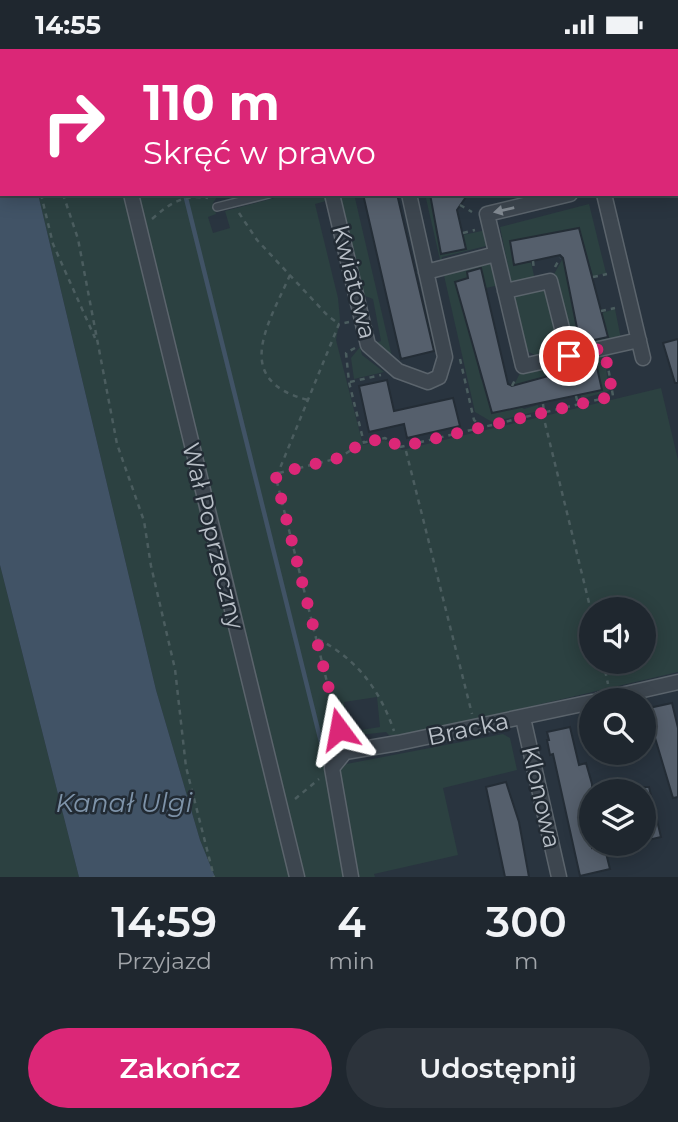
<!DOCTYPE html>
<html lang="pl">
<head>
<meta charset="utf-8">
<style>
	:root { --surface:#1f272f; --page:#2c333b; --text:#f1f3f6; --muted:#a1a5aa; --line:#3c444b; --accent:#db2777 }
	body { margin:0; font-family:Montserrat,sans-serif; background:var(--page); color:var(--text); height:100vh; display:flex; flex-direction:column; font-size:26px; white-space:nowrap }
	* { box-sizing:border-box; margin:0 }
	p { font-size:23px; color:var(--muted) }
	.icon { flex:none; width:38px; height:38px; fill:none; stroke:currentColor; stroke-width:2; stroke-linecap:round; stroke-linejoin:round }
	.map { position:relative; height:828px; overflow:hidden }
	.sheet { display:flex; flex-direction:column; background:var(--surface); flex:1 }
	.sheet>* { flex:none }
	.hud { position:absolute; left:0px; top:0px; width:679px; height:147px; box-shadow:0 4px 18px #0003,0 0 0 2px var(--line); background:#db2777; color:#fff; overflow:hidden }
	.fabs { position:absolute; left:579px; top:548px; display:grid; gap:14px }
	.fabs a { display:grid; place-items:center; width:77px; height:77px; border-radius:50%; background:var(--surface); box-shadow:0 4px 18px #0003,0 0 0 2px var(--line); font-size:35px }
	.pin { position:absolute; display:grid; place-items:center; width:60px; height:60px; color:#fff; margin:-30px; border:4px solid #fff; border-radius:50%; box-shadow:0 2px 7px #0007 }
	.me { position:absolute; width:77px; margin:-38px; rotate:347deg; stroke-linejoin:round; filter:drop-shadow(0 0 5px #0008) }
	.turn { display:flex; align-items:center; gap:24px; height:147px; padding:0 28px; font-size:32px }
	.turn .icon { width:91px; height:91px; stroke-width:2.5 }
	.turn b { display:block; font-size:49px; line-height:60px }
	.eta { display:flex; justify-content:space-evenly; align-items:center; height:119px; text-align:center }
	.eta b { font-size:42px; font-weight:600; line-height:49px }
	.primary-button { display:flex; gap:14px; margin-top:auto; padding:14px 28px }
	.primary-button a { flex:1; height:80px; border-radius:42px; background:var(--accent); color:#fff; font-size:28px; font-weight:600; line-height:80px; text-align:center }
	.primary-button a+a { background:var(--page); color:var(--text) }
	.status { display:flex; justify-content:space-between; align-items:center; height:49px; padding:0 35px; background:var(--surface); direction:ltr }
	.status svg { height:19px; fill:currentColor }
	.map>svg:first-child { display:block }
</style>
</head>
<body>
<div class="status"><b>14:55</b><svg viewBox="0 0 49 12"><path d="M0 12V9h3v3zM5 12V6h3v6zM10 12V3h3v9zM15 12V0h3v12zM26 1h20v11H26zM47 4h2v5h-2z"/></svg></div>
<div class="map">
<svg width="678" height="828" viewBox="0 0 678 828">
	<rect width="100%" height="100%" fill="#29343f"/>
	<!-- green -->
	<path fill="#2c4141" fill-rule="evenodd" d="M38,145H219L213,154L216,165L208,168L213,184L230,179L225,162L290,145H324L326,152L315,155L338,249L340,270L336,291L363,396L385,391L402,401L661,339L678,411V623L408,686H389L386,683L351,687L348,683L341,688L345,703L332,719L351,828H215L200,791L156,641ZM592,560H644V612H592ZM377,648L380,678L349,683L344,653Z
		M339,145H354L393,312L372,295L381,292L373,250L365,247L360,235Z
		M425,145H430L441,205L466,200L463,186L486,181L490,196L442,208L441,215Z
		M589,155L606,224L593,227L579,179L510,192L514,216L531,213L535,231L512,236L500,178Z
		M563,209L581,295L607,288L602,264L615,260L621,290L575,302L553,227Z
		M493,211L499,236L486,239L481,219L467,223L468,229L455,233L459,249H462L481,330L524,360L538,356L539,362L492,373L475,363L443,222Z
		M547,236L563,303L537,307L527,302L513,242Z
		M360,298L362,306L384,323L354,330L351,309Z
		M604,304L609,342L581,350V346L602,341L595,314L514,336L520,324Z
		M0,516L79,828H0Z
		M503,685L510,689L517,721L443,739L458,806L374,825L375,828H356L336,717Z"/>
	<!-- water -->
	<path fill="#415366" d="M0,0L4,2H2V145H38L156,641L200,791L215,828H79L0,516Z"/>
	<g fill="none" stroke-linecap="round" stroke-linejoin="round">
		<!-- stream -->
		<path stroke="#415366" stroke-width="4.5" d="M149,0V2
			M185,145L323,701"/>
	</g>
	<!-- building -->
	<path fill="#555f6c" stroke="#242d36" stroke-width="2" d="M363,145H397L434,302L401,310Z
		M430,145H468L457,161L466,200L441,205Z
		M579,179L608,288L580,294L563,209L560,206L514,216L510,192Z
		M481,219L508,335L512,337L596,314L602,341L492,364L455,233L468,229L467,223Z
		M678,290V334H675L663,294Z
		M387,331L394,362L453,349L460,377L407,389L404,375L369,383L359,337Z
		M672,654L678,679V748L673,749L647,662L649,659Z
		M570,678L579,716L586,714L592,735V799L604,796L610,820L580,827L553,705L550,706L547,691H549L547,683Z
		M506,733L519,773L529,828H505L486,738Z
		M644,738H649L661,788L644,792Z"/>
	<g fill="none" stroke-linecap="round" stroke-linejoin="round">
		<defs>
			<path id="service" d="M217,158L269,145"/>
			<path id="minor" d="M97,0V2
				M297,0L298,2
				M436,0V2
				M573,0V2
				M677,48H678
				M131,145L297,828
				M332,145L368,296L398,322L428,333L439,328L445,308L409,145
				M570,145L487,165L523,317L639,291
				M604,145L643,309
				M426,223L496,205
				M505,242L550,232L569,307
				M599,651L678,633
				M523,669L559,828
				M351,828L332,719L345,703L398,694L592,653"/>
		</defs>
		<!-- service casing -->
		<use href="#service" stroke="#5b646c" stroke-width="10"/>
		<!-- minor casing -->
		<use href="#minor" stroke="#5b646c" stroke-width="17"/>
		<!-- path -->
		<path stroke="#4b5d5f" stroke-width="2.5" stroke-dasharray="5 5" stroke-linecap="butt" d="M10,0V2
			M25,0V2
			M178,0V2
			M34,2L37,0
			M41,145L53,195L95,289
			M63,145L78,190L117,395L144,472L151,517L175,620L186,718L214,828
			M460,156L472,163
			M239,164L257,191L328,267L339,275
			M152,170C170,154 184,145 208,149
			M463,184L475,181
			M533,212L534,221
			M555,218L560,209
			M290,226C268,276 231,331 308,351
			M593,228L607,225
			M601,262L615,259
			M355,299L346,304L349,333L364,394
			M460,310L474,371L482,378
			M350,333L381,326
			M512,337L516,329
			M576,347L578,355
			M543,355L544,363
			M545,374L592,566
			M406,402L472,665
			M279,424L339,409L362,394L385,389L400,398L613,347L607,312
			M318,590C357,610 380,641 394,682
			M603,612L608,635
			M341,689L276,429L339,275L349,273
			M295,750L319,730"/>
		<!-- service -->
		<use href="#service" stroke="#3d464f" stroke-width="7"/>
		<!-- minor -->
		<use href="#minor" stroke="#3d464f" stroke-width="14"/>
	</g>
	<!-- one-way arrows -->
	<defs><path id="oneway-solid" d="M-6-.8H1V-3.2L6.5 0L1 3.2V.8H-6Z" transform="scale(1.75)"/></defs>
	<use fill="#828a92" href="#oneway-solid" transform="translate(504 161) rotate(167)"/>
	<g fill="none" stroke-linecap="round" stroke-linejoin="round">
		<!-- route -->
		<path stroke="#db2777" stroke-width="12" stroke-dasharray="0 21.6" d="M339,680L276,429L279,424L339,409L362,394L385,389L400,398L613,347L604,299L569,307"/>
	</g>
	<g text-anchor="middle" stroke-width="5" stroke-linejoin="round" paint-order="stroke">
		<!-- street labels -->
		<g font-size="24" fill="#bac1c9" stroke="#222b34">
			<text transform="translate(354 233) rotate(76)" y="8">Kwiatowa</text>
			<text transform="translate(213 487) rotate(76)" y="8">Wał Poprzeczny</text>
			<text transform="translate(468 680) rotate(-12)" y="8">Bracka</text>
			<text transform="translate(541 748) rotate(77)" y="8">Klonowa</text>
		</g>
		<!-- water labels -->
		<g font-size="26" font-style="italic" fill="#7e93a9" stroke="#222b34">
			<text x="124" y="763">Kanał Ulgi</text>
		</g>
	</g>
</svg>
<div class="fabs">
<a><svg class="icon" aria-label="sound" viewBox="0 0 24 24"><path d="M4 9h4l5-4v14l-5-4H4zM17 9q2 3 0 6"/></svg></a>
<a><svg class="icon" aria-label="search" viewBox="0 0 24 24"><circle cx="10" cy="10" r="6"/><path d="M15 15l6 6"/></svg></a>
<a><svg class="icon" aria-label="layers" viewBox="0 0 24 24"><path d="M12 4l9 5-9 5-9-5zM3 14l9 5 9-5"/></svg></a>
</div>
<div class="pin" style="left:569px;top:307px;background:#d93025"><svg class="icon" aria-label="arrive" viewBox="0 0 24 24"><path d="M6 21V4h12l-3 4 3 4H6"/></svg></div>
<svg class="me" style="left:339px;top:680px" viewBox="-20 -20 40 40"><path d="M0-17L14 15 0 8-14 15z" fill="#db2777" stroke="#fff" stroke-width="4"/></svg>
<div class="hud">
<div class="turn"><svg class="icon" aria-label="right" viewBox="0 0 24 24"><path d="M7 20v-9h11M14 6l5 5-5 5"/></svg><div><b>110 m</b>Skręć w prawo</div></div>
</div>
</div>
<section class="sheet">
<div class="eta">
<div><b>14:59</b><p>Przyjazd</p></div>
<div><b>4</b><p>min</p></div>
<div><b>300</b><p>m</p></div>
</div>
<div class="primary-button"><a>Zakończ</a><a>Udostępnij</a></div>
</section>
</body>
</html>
